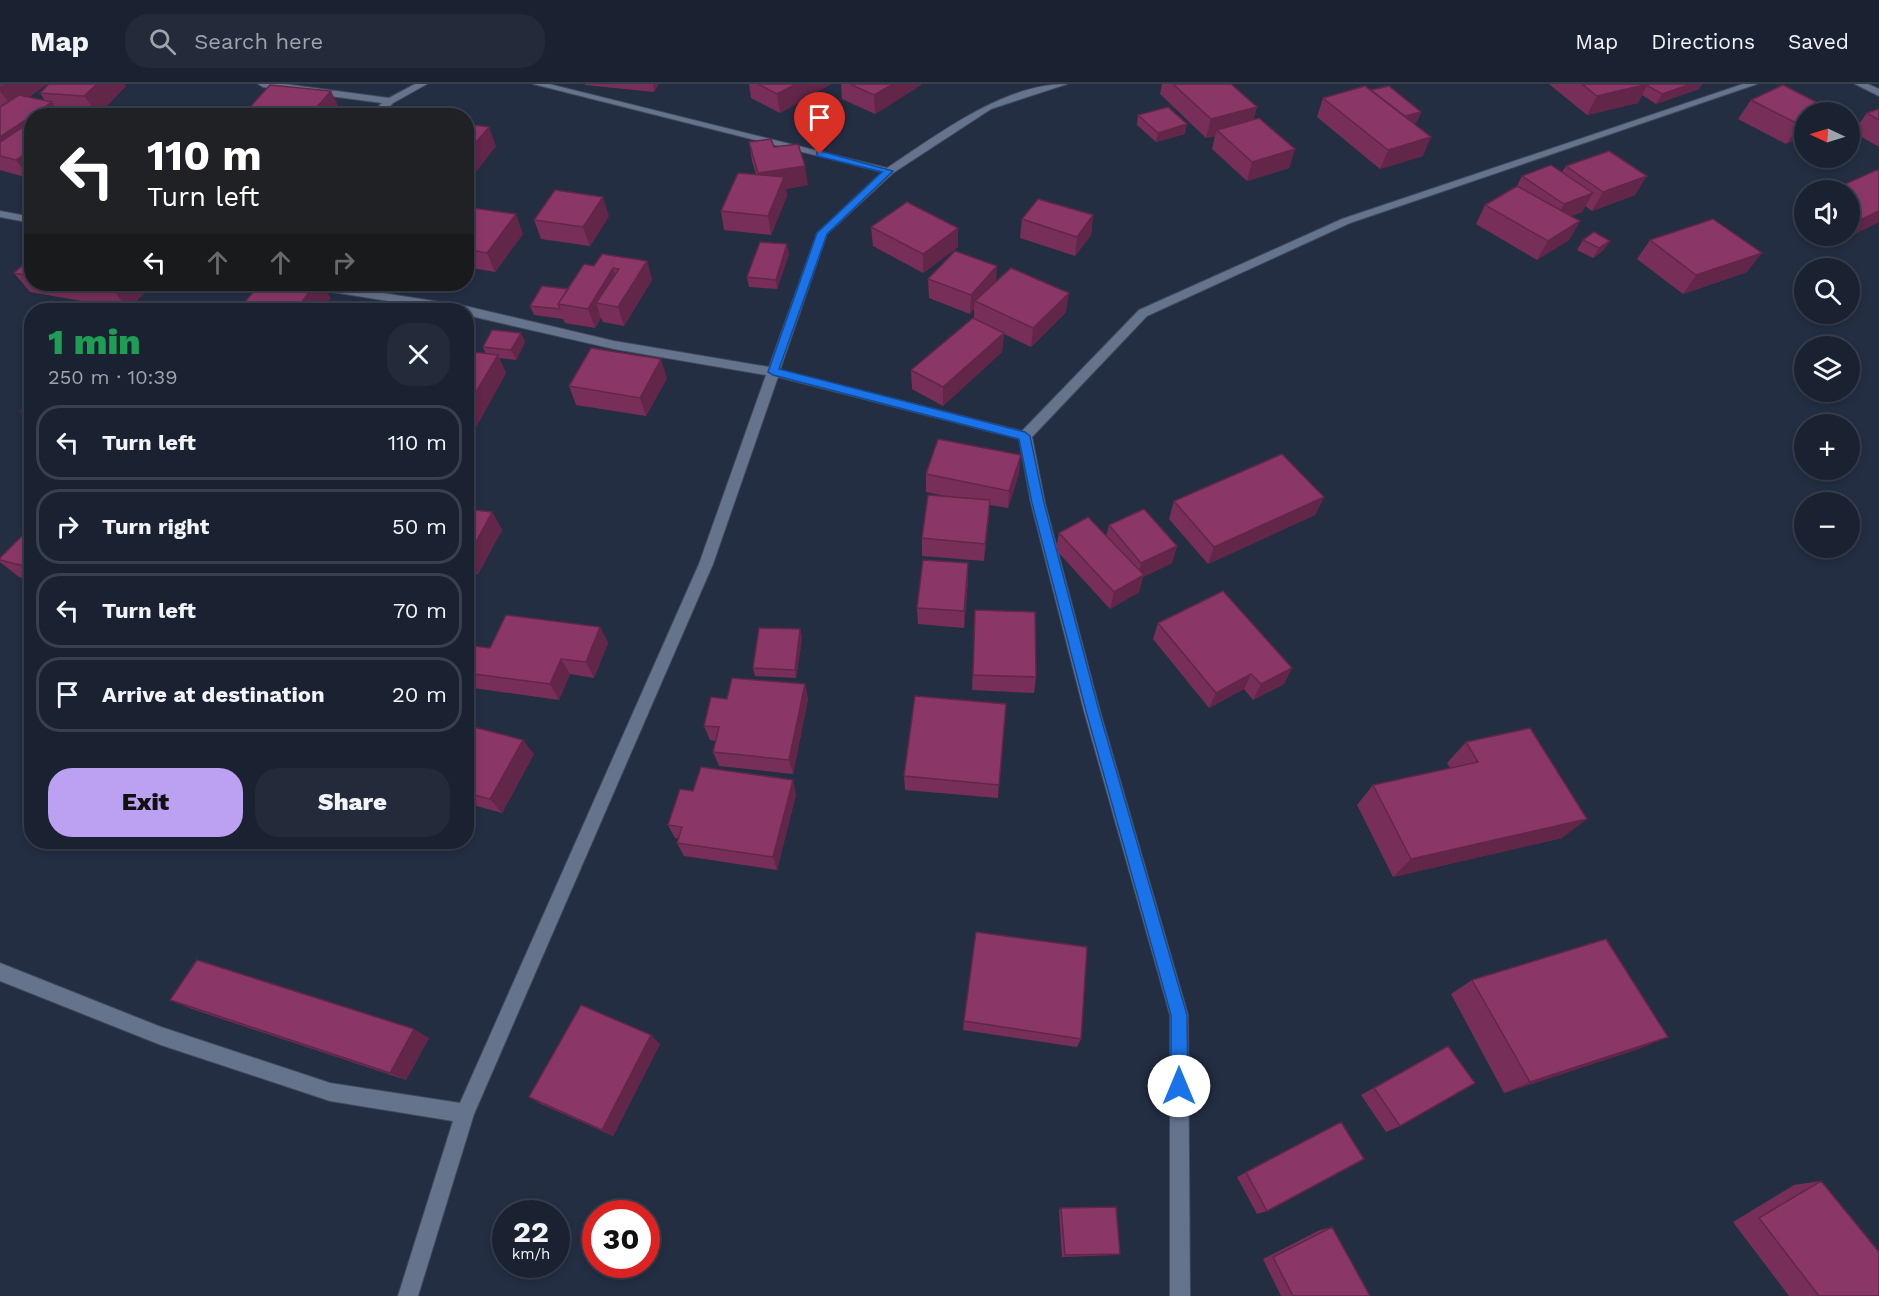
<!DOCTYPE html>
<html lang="en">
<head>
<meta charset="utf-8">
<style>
	:root { --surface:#1a2232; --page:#232a3a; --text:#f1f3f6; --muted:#9fa4ac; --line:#383f4d; --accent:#bca0f2 }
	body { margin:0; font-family:"Work Sans",sans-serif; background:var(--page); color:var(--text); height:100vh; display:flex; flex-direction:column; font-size:22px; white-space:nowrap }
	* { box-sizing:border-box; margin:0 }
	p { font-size:20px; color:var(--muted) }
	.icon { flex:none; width:33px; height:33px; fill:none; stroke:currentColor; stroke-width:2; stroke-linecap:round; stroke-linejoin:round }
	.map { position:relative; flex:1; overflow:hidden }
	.details { position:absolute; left:24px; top:219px; width:450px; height:546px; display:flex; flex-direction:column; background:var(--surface); border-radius:24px; box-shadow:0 3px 9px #0003,0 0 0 2px var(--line) }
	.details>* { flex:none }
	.banner { position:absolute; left:24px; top:24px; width:450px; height:183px; border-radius:24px; box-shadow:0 3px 9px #0003,0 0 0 2px var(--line); background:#202124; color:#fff; overflow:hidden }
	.needle { width:39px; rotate:274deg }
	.tools { position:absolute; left:1794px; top:18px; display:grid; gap:12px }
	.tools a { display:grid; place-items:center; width:66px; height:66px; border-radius:50%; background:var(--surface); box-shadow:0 3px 9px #0003,0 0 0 2px var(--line); font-size:30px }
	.speed { position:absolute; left:492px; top:1116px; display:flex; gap:12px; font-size:30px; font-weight:700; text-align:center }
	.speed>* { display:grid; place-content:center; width:78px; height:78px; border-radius:50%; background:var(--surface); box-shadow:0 3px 9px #0003,0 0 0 2px var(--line); line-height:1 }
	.speed small { font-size:15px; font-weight:400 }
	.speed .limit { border:9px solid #d22; background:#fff; color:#111 }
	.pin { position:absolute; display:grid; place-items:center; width:51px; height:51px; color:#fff; margin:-62px -26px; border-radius:50% 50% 50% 0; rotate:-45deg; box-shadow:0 0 6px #0007 }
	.pin .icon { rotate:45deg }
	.me { position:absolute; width:66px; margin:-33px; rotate:0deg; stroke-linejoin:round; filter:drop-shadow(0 0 4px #0008) }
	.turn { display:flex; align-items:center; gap:21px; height:126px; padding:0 24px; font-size:27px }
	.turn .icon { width:78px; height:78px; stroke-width:2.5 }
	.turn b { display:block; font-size:42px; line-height:51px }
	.lanes { display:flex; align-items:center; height:57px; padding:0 24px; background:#0003; justify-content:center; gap:30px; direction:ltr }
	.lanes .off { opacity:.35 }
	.round { display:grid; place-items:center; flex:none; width:63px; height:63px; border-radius:24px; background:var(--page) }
	.summary { display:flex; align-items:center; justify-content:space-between; height:102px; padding:0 24px }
	h1 { font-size:36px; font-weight:800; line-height:45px; color:#1e9e55 }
	.action { display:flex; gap:12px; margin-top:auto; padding:12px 24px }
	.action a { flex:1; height:69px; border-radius:24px; background:var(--accent); color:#111; font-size:24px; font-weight:800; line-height:69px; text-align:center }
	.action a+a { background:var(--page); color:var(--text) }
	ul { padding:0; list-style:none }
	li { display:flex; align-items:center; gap:18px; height:75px; margin:0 12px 9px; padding:0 12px; border:3px solid var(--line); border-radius:24px }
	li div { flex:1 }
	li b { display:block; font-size:22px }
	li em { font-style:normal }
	header { display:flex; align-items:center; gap:36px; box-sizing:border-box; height:84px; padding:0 30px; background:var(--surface); border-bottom:2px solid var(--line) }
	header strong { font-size:28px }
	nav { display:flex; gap:33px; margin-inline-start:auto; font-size:21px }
	.search { width:420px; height:54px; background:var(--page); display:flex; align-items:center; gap:15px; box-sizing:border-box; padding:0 21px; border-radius:24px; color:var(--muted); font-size:22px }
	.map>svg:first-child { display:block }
</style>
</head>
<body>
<header>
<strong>Map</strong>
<div class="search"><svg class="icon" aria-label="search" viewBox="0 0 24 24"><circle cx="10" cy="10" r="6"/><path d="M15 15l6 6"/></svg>Search here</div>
<nav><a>Map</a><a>Directions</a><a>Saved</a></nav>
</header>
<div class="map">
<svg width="1879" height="1212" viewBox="0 0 1879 1212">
	<rect width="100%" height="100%" fill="#232e43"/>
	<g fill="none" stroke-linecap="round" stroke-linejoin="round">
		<defs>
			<path id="minor" d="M258,0H284L389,14L415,0H427L393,19L380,32H369L382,19L263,3Z
				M533,0H549L887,84C939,50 1003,0 1067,0L991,25L893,89L827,150L780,286L1022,347L1139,226L1342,135L1743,0H1757L1350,139L1147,232L1032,353L1045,419L1100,627L1188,931L1190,1212H1170V931L1084,627L1031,419L1019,355L778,293L713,480L474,1030L418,1212H398L453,1037L330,1017L161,961L0,897V879L161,943L330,999L460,1019L699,480L766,291L614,265L466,231V226H445L307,204L301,200H326L465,222L614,257L769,283L817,149L882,88Z
				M1855,0H1868L1879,5V12Z
				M0,127L32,133V139L0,133Z"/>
		</defs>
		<!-- minor casing -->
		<use href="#minor" stroke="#414a5c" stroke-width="2"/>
		<!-- minor -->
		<use href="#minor" fill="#66738c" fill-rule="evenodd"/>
	</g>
	<!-- wall -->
	<path fill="#772f59" d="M0,0H47L29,13L45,17L40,9L126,2L98,31L69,29L32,32V95L0,86V23L1,22H0Z
		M585,0H659L654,8L585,1Z
		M749,0H831L780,29L751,14Z
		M841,0H921V1L875,30L842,15Z
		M1162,0H1231L1257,23L1253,35L1295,65L1289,84L1247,97L1212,65L1215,52L1206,54L1160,10Z
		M1549,0H1702L1699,5L1656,20L1642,11L1638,19L1587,31Z
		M1371,6L1421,28L1417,38L1413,39L1423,72L1380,85L1317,33L1323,14Z
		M1751,16L1832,26L1830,28H1804V51L1786,60L1738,35Z
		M1879,25V63L1853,48L1867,29Z
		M1138,31L1185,50L1156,58L1137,41Z
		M466,40L496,62L474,90L466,89Z
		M749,58L774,63L808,101L786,105L787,112L771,151L724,146L721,127L756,90L752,77Z
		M1566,82L1635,111L1592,127L1585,122L1582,128L1571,132L1580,137L1569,156L1537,176L1476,140L1485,121L1517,102L1522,92L1562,88Z
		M1879,85V138L1846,154L1842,152H1850V106Z
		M466,123L523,150L495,188L466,183Z
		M1093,131L1091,151L1075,172L1020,154L1022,135Z
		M609,132L590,162L541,155L534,136Z
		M871,143L958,144V163L923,189L873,162Z
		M1583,156L1604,166L1593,174L1577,166Z
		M1650,156L1747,188L1683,210L1637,175Z
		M789,170L777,205L749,203L747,193Z
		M32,173V200H154L128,225L30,208L14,189Z
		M647,177L652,196L624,242L603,238L601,234L595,244L565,239L563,235L534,231L530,222L568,205L594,182Z
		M928,195L997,197L1066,228L1031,263L1004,250L1002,268L943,322L912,305L911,286L974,234V225L970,230L929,214Z
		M521,249L525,258L516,276L499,274L506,289L471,352H466V267L486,270L483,263Z
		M667,294L646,332L576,321L569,302Z
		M32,317V337L21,327Z
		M1019,389L1008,424L990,421L984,477L922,472V454L951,413L926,408V390Z
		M1324,413L1315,431L1208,480L1169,435L1174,417Z
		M466,425L492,428L502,446L478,490L466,488Z
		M1109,441L1177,462L1172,479L1143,493L1139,508L1110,525L1056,466L1059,449L1106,453Z
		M32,442V496L19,493L0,478V474Z
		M968,496L964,544L918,540L917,524Z
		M975,526L1036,593L1034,609L972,606Z
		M1158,539L1284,600L1253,616L1244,605L1209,624L1153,555Z
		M600,543L608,559L594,594L570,590L559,616L466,603V561L490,564Z
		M800,545L802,554L796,594L755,592L753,584Z
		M805,600L808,615L793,690L719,682L713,668L716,657L710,656L704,642L727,615Z
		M466,641L534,670L502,729L466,719Z
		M1466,658L1562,754L1393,793L1357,721L1373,701L1450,684L1447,679Z
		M904,692L999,701L998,714L905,706Z
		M796,710L777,786L684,772L677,759L678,754H675L668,741Z
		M1472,896L1668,953L1638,965L1504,1009L1451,910Z
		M170,916L429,954L406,996L192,925Z
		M964,937L1081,955L1077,963L963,946Z
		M660,960L613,1052L541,1020L529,1013Z
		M1448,962L1400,1042L1386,1048L1361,1011Z
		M1341,1038L1267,1127L1257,1130L1237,1093Z
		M1821,1097L1879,1212H1789L1733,1138L1794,1101Z
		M1061,1124L1120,1170L1117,1171L1062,1173L1059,1126Z
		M1332,1143L1370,1212H1281L1263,1175L1320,1146Z"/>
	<!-- shaded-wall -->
	<path fill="#612648" d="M6,0H47L13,24L0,7V4Z
		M97,0H124L126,2L98,31L84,12Z
		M653,0H659L654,8Z
		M796,0H831L780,29L777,10Z
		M893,0H921V1L875,30L874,11Z
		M1648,0L1638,19L1587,31L1597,12Z
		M1691,0H1702L1699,5L1656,20L1662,10Z
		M331,7L340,26L335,32H309Z
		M52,18L62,32H32Z
		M1257,23L1252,42L1217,46L1215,52L1206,54L1211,35Z
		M1421,28L1417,38L1396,43L1400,34Z
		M32,32V61L0,58V53Z
		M1804,39V51L1786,60L1800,41Z
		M1187,40L1185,50L1156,58L1158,49Z
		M489,43L496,62L474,90L466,70Z
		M1431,53L1423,72L1380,85L1388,66Z
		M1295,65L1289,84L1247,97L1252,78Z
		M32,66V95H31L16,76Z
		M805,82L808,101L786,105L787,112L771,151L768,132L761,109L758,89Z
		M1647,92L1635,111L1592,127L1603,108Z
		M466,106L469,112L466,115Z
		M1593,109L1582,128L1553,140L1564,120Z
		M603,113L609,132L590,162L583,143Z
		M1879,127V138L1846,154L1862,135Z
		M516,130L523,150L495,188L487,169Z
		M1093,131L1091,151L1075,172L1077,153Z
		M1580,137L1569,156L1537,176L1548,157Z
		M958,144V163L923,189V170Z
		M1610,157L1604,166L1593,174L1599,164Z
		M787,160L789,170L777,205L776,196Z
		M1762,169L1747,188L1683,210L1696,191Z
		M647,177L652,196L624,242L618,223Z
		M997,182L996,201L975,217L974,225L970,230L971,211Z
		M613,184L619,203L596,219L601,234L595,244L588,225Z
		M120,200H154L128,225L113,206Z
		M316,200H322L331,214L322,226H295Z
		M1069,209L1066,228L1031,263L1033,244Z
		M521,249L525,258L516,276L511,266Z
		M1004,249L1002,268L943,322V303Z
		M498,271L506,289L471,352L466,344V325Z
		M661,275L667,294L646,332L640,314Z
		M1021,371L1019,389L1008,424L1009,407Z
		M1324,413L1315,431L1208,480L1214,463Z
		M990,416L989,434L984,477L985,460Z
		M492,428L502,446L478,490L468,473Z
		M1177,462L1172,479L1143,493L1139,508L1110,525L1114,508L1137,495L1141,479Z
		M968,479V496L964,544V527Z
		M600,543L608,559L594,594L586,578Z
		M800,545L802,554L796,594L795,586Z
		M561,575L570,590L559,616L550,600Z
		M1292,584L1284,600L1253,616L1261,600Z
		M1251,590L1244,605L1209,624L1216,609Z
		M805,600L808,615L793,690L789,676Z
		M523,656L534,670L502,729L490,715Z
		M793,696L796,710L777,786L773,773Z
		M1587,735L1562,754L1393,793L1411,775Z
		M414,945L429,954L406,996L390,989Z
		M651,951L660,960L613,1052L602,1046Z
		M1668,953L1638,965L1504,1009L1530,998Z"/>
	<!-- building -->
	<path fill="#8a3767" stroke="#612648" stroke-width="1.5" d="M0,0H6L0,4Z
		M49,0H97L84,12L40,9Z
		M758,0H796L777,10Z
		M850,0H893L874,11Z
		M1173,0H1231L1257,23L1211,35Z
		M1582,0H1648L1597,12Z
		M1648,0H1691L1662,10L1648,2Z
		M270,1L331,7L309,32H242Z
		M1783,1L1832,26L1826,28H1804V39L1800,41L1751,16Z
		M1365,2L1431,53L1388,66L1323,14Z
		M1389,2L1421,28L1405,32L1371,6Z
		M19,11L52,18L0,53V23Z
		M1168,23L1187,40L1158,49L1138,31Z
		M51,24L79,32H41Z
		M1879,25V36L1867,29Z
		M1259,34L1295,65L1252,78L1217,46Z
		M32,37V66L16,76L0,72V58Z
		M466,40L489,43L466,70Z
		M771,55L774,63L798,60L805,82L758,89L749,58Z
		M1609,67L1647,92L1603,108L1566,82Z
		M1551,81L1593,109L1564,120L1522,92Z
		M1879,85V127L1862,135L1850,128V106H1832Z
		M738,89L784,93L768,132L721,127Z
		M1517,102L1580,137L1548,157L1485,121Z
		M555,106L603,113L583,143L534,136Z
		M1038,115L1093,131L1077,153L1022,135Z
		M907,118L958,144L923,170L871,143Z
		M466,123L516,130L487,169L466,165Z
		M1713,135L1762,169L1696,191L1650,156Z
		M1594,148L1610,157L1599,164L1583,156Z
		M760,158L787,160L776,196L747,193Z
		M955,167L997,182L971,211L928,195Z
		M602,170L647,177L618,223L596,219L619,185L613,184L588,225L558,220L584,180L594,182Z
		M32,173V192L14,189Z
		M1011,184L1069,209L1033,244L975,217Z
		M75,200H120L113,206Z
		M260,200H316L295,226H238Z
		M542,202L568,205L558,220L560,225L530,222Z
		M973,234L1004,249L943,303L911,286Z
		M492,246L521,249L511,266L483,263Z
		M591,264L661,275L640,314L569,302Z
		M466,267L498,271L466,325Z
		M32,317V329L21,327Z
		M938,355L1021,371L1009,407L926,390Z
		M1282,370L1324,413L1214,463L1174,417Z
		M928,411L990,416L985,460L922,454Z
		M466,425L492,428L468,473H466Z
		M1144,425L1177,462L1141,479L1109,441Z
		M1088,433L1144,491L1114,508L1059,449Z
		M32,442V484L0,476V474Z
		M923,476L968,479L964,527L917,524Z
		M1223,507L1292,584L1261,600L1251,590L1216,609L1158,539Z
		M975,526L1035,528L1036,593L973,591Z
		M506,531L600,543L586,578L561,575L550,600L466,589V561L490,564Z
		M759,544L800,545L795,586L753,584Z
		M732,594L805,600L789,676L713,668L719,643L704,642L711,613L727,615Z
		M915,612L1006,620L999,701L904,692Z
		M466,641L523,656L490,715L466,709Z
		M1530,644L1587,735L1411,775L1373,701L1478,678L1466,658Z
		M701,683L793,696L773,773L677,759L682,743L668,741L680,705L693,707Z
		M976,848L1087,863L1081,955L964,937Z
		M1606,855L1668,953L1530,998L1472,896Z
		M197,876L414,945L390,989L170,916Z
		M581,921L651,951L602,1046L529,1013Z
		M1448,962L1475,999L1400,1042L1374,1004Z
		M1341,1038L1364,1075L1267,1127L1246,1088Z
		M1821,1097L1879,1168V1212H1819L1759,1134Z
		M1116,1123L1120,1170L1065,1171L1061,1124Z
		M1332,1143L1370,1212H1293L1273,1173Z"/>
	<!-- route -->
	<path fill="#1a73e8" stroke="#114b97" stroke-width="1.5" d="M820,67L893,87L827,150L779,285L1025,348L1030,352L1044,419L1099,627L1187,931L1188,1002L1185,1008L1179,1010L1173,1008L1171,1002V931L1086,627L1032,419L1019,355L773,291L768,288L817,149L882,88L817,72V68Z"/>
</svg>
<div class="tools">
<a><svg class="needle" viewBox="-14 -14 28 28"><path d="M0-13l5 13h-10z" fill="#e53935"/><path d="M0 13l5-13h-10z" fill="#9fa4ac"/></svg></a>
<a><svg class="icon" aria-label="sound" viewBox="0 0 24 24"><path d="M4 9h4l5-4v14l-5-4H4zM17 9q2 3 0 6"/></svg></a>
<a><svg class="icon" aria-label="search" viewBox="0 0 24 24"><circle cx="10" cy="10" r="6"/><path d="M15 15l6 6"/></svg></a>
<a><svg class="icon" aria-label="layers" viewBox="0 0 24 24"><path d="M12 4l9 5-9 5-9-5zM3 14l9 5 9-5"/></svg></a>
<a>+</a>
<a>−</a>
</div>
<div class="speed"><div>22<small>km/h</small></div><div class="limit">30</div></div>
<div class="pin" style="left:820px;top:70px;background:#d93025"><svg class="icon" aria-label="arrive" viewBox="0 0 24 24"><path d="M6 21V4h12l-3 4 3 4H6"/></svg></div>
<svg class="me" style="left:1179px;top:1002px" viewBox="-20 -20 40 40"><circle r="19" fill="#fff"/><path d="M0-13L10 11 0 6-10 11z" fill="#1a73e8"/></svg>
<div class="banner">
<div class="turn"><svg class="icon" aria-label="left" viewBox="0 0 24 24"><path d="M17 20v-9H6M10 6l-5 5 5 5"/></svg><div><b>110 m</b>Turn left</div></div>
<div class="lanes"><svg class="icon" aria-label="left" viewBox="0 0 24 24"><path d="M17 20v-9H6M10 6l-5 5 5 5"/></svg><svg class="icon off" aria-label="ahead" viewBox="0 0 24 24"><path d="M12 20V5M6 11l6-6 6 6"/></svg><svg class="icon off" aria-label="ahead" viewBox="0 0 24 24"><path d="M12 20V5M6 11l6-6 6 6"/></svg><svg class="icon off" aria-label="right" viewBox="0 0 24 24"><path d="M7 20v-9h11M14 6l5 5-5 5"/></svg></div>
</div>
<section class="details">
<div class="summary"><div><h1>1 min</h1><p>250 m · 10:39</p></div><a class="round"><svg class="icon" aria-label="close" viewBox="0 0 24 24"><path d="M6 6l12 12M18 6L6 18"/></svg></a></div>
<ul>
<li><svg class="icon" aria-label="left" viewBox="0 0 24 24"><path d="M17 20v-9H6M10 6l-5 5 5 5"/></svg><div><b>Turn left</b></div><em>110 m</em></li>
<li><svg class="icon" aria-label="right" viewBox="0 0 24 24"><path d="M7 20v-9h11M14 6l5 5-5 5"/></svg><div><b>Turn right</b></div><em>50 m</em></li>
<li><svg class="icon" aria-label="left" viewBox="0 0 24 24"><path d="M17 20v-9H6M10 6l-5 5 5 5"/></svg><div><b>Turn left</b></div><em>70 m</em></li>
<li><svg class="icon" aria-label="arrive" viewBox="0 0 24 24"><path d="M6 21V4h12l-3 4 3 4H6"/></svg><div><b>Arrive at destination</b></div><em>20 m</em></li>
</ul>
<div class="action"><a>Exit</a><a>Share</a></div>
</section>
</div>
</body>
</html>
